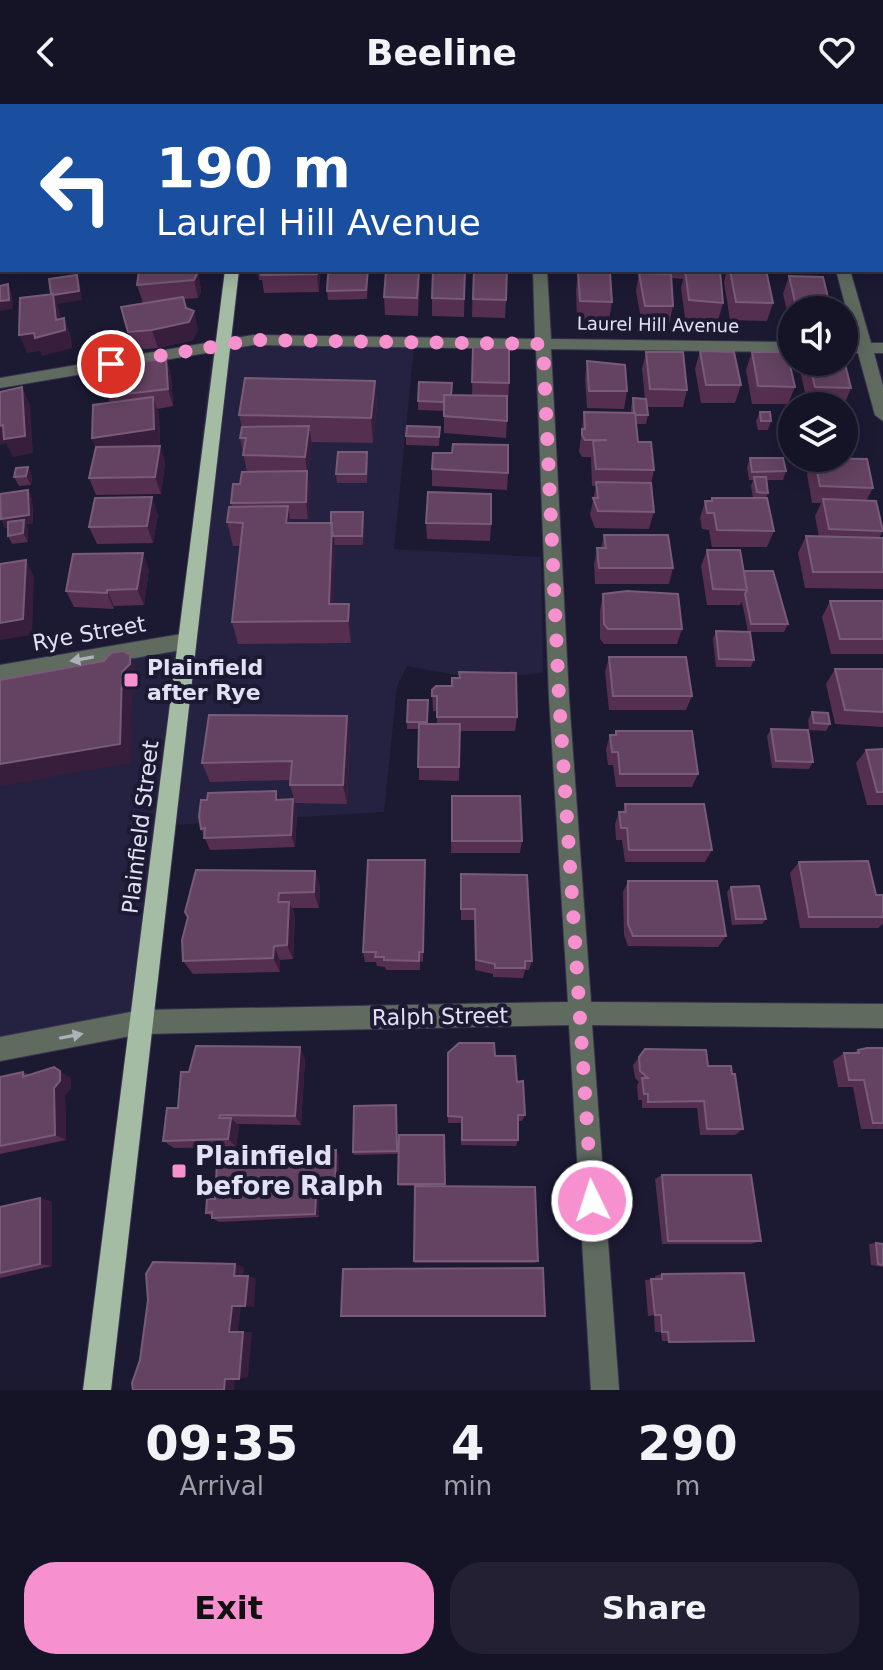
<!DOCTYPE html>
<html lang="en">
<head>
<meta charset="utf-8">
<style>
	:root { --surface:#151326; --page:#222032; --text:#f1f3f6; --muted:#9d9ea7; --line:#343243; --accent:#f690cf }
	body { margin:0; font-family:"DejaVu Sans",sans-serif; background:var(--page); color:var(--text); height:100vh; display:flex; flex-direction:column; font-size:30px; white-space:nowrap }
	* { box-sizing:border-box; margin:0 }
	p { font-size:26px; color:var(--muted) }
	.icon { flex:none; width:44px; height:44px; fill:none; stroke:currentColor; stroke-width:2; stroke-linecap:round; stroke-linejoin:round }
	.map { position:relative; height:1286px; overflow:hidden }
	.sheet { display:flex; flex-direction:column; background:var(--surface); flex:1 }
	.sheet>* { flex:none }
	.banner { position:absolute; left:0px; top:0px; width:884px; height:168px; box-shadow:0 4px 20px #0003,0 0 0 2px var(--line); background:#1a4fa0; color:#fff; overflow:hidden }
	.tools { position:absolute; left:778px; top:192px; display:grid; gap:16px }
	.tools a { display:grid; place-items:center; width:80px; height:80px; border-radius:50%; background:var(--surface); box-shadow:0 4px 20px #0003,0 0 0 2px var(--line); font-size:40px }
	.pin { position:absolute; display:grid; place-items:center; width:68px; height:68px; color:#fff; margin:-34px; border:4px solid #fff; border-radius:50%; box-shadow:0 2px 8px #0007 }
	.me { position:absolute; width:88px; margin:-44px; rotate:356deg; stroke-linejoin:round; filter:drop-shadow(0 0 6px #0008) }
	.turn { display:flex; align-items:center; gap:28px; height:168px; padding:0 24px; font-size:36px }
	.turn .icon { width:104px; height:104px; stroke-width:2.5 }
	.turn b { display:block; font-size:56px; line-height:68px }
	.eta { display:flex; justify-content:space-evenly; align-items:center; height:136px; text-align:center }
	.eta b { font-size:48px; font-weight:800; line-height:56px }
	.primary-button { display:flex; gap:16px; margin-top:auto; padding:16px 24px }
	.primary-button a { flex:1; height:92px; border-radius:32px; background:var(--accent); color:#111; font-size:32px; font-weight:800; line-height:92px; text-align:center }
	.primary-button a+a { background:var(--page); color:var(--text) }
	header { display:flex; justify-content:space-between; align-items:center; height:104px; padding:0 24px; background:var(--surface); font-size:36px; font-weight:800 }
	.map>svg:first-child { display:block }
</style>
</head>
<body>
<header><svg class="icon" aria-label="back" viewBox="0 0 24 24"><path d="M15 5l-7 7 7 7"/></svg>Beeline<svg class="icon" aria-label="heart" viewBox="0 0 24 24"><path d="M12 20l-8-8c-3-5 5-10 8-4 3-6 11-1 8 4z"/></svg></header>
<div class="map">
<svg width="883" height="1286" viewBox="0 0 883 1286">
	<rect width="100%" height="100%" fill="#1c1933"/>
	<!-- built -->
	<path fill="#242141" d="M229,231L415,234L394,445L541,453L543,569L478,575L407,562L397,583L384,708L156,722L133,898L127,918L0,942V568L171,540L180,529L212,247L217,234Z"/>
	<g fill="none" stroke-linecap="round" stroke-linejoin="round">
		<defs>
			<path id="minor" d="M792,0H804V2H792Z
				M2,40V48L0,49V41Z
				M533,166H547L551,235L792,238V248L551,245L569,594L591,898L883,900V924L592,921L619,1286H591L569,921L141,930L0,957V933L141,906L568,898L549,594L536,245L253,241L0,284V274L253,231L535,235Z
				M836,166H850L871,239H883V249H874L883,282V317L875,311L858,249L844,248V238H855Z
				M187,529L196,537L187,545L0,577V561Z"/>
			<path id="major" d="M225,166H239L111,1286H83Z"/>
		</defs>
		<!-- minor casing -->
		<use href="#minor" stroke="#38354e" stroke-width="2"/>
		<!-- major casing -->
		<use href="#major" stroke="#38354e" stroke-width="2"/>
		<!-- minor -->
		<use href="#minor" fill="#606b60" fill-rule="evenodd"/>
		<!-- major -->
		<use href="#major" fill="#a4bba4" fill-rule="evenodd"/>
	</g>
	<!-- wall -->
	<path fill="#552f4f" d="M0,0H9L10,2H2V12H0Z
		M155,0H206V2H155Z
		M318,0H469V2H318Z
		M619,0H761V2H619Z
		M882,22H883V88H882Z
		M198,166L201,188L198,194L184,195L186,204L198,225L193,236L158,244L133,246L128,228L143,199L137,181Z
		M258,166H320L319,188L264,189L262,176H259Z
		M465,166L464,213L432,212V194Z
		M469,166H500L506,196L505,214L472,213L473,169H469Z
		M670,166L720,167L723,199L718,217L685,214L681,184L683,175L671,174L673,202L669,220H642L636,187L639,169L670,170Z
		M727,166H766L773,199L767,217L730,216L724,178Z
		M578,168L612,198L609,216L577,215L576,186Z
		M420,172L418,212L385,211L384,193Z
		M789,172L830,202L829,206H792V220H790L783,190Z
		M368,176L367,195L328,196L327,187Z
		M473,243L509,279L506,334L444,329V307L418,306V297L472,292Z
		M700,247L741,281L735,299H701L695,265Z
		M646,248L687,286L683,303H647L648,311L646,320H636L638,338L654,366L651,380L654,408L649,425L595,424L590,411L596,382H592L591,353H582L579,348L584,308L631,309V303L633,294L645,295L642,265Z
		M752,248L795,283L788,300H752L746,266Z
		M166,254L171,272L173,302L157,305L159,311L160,342L165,359L161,390L96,391L89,374L96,343L92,334L110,299L108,292Z
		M587,257L627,287L624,305L587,304L585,275Z
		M804,258H844L851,284L844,301H808L800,267Z
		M375,277L377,302L373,339L312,338L307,370L310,384L308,415H290L291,419H331L364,416L363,441H335L333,500H349L351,523V539L238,540L232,518L240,442H233L227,418L232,403L231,399L247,368L240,334L242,323L239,311Z
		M760,308L771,317L768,326H758L756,317Z
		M440,323L439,342L406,341V332Z
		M750,354L786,367L783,376H766L768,389L766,394L774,427L767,443H712L709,426L702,425L700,414L705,397H711L712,394H753L751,382L753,376H749L747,363Z
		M814,354L873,384L866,397L883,427L879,434H883V485L805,484L798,449L806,432L819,433L815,412L821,399H812L807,370Z
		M368,357L367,379H337L336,370Z
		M28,363L32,372L31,381L19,382L14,373Z
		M432,365L508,369L507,386L432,382Z
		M28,386L32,395L33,419L26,420L28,425V438L12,440L8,432V423L5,424L1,415Z
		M158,410L153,439L97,440L89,423Z
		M426,419L491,420L490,437L427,435Z
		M604,431L673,464L669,480H595L594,460L597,444H601Z
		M707,446L744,467L788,520L784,528H750L754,556L751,563H716L713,535L716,527L748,528L742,498L740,501H707L701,462Z
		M149,465L144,501L114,502V505L74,503L66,487Z
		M603,490L682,525L677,540H604L600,535V506Z
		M830,497H883V550H831L822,513Z
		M609,553L692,592L686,606H609L605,568Z
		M835,565H883V623L835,620L826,580Z
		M432,586L517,613L515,627H460L459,677L419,676V625H407V618L428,596V620H437V607H433Z
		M812,608L830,620L826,627L809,626L808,616Z
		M347,612L350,632L347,700L295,699L290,681V676L210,678L202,659Z
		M771,625L813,658L809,665L772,664L767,632Z
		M616,627L698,670L692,683H616L613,661H608L606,645L610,631H615Z
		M883,645V701H867L856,659L866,646Z
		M452,692L522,737L520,749H451Z
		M293,695L297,708L295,743L210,746L201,725L278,696Z
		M625,700L712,746L705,758H625L622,736H616L615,720L619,708H623Z
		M799,758L876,791H883V820L878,824H800L790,769Z
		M315,767L320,783L319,804H292L295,813L293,855L280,856V868L193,870L183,857L188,814L185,808Z
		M425,768L423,858L420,857V866H386L385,863L377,862L376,858H365L363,848Z
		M461,770L532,857L529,866H525L523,874L493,873V870L475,866L474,816H461Z
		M628,777L726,832L718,843L628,842L624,831L623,788Z
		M731,783L766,815L762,820L732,821L727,788Z
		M883,944V1025H861L853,983H838L833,957L844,949H853L858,946Z
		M448,949L495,952L517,978L525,1011L522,1017H518V1036L516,1042L461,1041V1019H448Z
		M639,953L708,962L732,970L743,1025L735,1031H700L697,1004H642V996H638L637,981L639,978L635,974L633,961Z
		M305,954L301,1021L236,1020L239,1022L236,1043L174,1044L163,1037L178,1004L189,968Z
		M23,968L29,971L71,974V984L65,991L66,1036L0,1050V973Z
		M397,1004V1050L354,1051L353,1048Z
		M444,1031L445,1082L538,1157L535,1159H414L415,1082H399L398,1080Z
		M339,1051L338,1095H319V1113L219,1118L212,1114V1112L206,1109L215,1095L278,1057Z
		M662,1071L761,1137L751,1140H662L655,1075Z
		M40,1094L52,1098V1162L0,1174V1103Z
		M876,1139L883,1140V1163L871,1161L869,1140Z
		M662,1170L754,1237H662L661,1228H655L654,1211L648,1212L645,1176L655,1175V1172Z"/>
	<!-- shaded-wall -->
	<path fill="#381e3d" d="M663,0H673V2H651Z
		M689,0H719L718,2H673Z
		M196,166H198L201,188L198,194L194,176Z
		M317,166H320L319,188L317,170Z
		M419,166H420V172L418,212Z
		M77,171L80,180L82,196L57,200L60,208L62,227L64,214L71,232L72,244L42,252L40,247L27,249L19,231L34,229L56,216L52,191Z
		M8,180L12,190L13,205L0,207V197Z
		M194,207L198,225L193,236L158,244L152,226L189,217Z
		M166,254L171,272L173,302L168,285Z
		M375,277L377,302L373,339L371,314Z
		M22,283L30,301L33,349L13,353L6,339L0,341V322Z
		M153,293L159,311L160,343L99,351L92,334Z
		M309,322L312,340L307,370L310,384L308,415L306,398L307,367L305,353Z
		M160,342L165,359L161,390L155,373Z
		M28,363L32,372L31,381L26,372Z
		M28,386L32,395L33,419L26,420L28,425V438L23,429L24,421L5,424L1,415Z
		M152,393L158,410L153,439L147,422Z
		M288,402L292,426L286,419Z
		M332,419L335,442L333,517L329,500Z
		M143,449L149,465L144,501L137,485Z
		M26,456L34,473L32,531L0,536V519Z
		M107,486L114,502V505L107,489Z
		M349,500L351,523V539L348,517Z
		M130,551L139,572L140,581L132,589L131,659L0,682V660L122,568Z
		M347,612L350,632L347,700L343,681Z
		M293,695L297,708L295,743L291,731Z
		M315,767L320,783L319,804L314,788Z
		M289,798L295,813L293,855L287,841Z
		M274,842L280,856V868L273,854Z
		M300,943L305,954L301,1021L295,1012Z
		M60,967L71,974V984L65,991L66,1036L55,1031L54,984Z
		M231,1014L239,1022L236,1043L228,1035Z
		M336,1046L339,1051L338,1095L335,1091Z
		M316,1091L319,1095V1113L315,1110Z
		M40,1094L52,1098V1162L40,1160Z
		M235,1160L244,1163L243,1174L234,1172Z
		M248,1172L256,1174L254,1203L245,1202Z
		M232,1202L241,1203L238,1228H229Z
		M243,1228H252L248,1273L239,1275Z
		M235,1273L234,1286H224L225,1275Z"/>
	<!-- building -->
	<path fill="#644261" stroke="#775b78" stroke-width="2" d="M34,0H52V2H28V1Z
		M56,0H104L89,2H56Z
		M397,0H425V2H397Z
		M636,0H663L651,2H637Z
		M551,1V2H503Z
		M832,1H865L866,2H832Z
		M139,166H196L197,170L194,176L137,181Z
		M262,166H317V170L261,171Z
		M368,166L366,186L327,187L328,171L335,167Z
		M386,166H419L417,194L384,193Z
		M433,166H465L464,195L432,194Z
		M474,166L507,167L506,196L473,195Z
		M685,166L720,167L723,199L689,196Z
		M730,166H766L773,199L736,198Z
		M578,168L610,169L612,198L580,197Z
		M639,169L671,170L673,202H645Z
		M77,171L79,187L53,191V190H51L49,175Z
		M789,172L823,173L830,202H796Z
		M8,180L9,196L0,197V182Z
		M53,190L56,216L64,214L65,226L35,234L34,229L19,231L20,194Z
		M183,193L186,204L194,207L189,218L152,226L128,228L121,203Z
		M473,243L509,244V279L472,278Z
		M700,247L734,248L741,281H706Z
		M646,248H683L687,286L650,285Z
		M752,248H787L795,283L758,282Z
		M166,254L168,285L108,292L106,264Z
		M844,256L851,284L815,283L809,258H844Z
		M587,257L625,261L627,287H589Z
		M245,274L375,277L371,314L239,311Z
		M419,278L452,279L451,291H444V298L418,297Z
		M22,283L25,332L4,335L3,321L0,322V288Z
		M444,291L507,292V317L444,312Z
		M153,293L154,325L92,334L93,301Z
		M633,294L646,295L648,311H636L635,309H634Z
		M584,308L635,309L638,338H651L654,366L596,365L593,337L607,336H585L582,331V325H585Z
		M760,308H770L771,317H761Z
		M309,322L305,353L243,351L246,334H240L242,323Z
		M407,322L440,323L439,333L406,332Z
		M453,340L508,341V369L432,365L433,349H452Z
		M160,342L155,373L89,374L96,343Z
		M338,348H367L366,370H336Z
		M750,354H783L786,367L752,368Z
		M814,354L867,355L873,384L820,382Z
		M28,363L26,372L14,373L16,364Z
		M307,367L306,398L231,399L233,380H240L242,368Z
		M754,373H766L768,389L757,388Z
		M596,378L651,379L654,408L598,407L593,394H598Z
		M28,386L29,411L1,415L0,390Z
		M428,388L491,390V420L426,419Z
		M152,393L147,422L89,423L95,394Z
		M712,394H767L774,427L717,426L714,409H707L705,397H712Z
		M823,395L876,397L883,427L829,425Z
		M288,402L286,419H332L329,500H349L348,517L232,518L243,419L227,418L229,403Z
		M331,408H363L362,432H333L331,419Z
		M24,416L23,429L8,432V418Z
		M604,431H668L673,464H599L597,444H606Z
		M806,432L883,434V468H813Z
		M707,446H740L747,486L713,485Z
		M143,449L137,485L107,486V489L66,487L73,450Z
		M26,456L23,515L0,519V460Z
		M744,467H773L788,520H751L745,490L747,486Z
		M627,487L678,490L682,525H608L604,520L603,490Z
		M830,497H883V535H840Z
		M716,527L750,528L754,556L719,555Z
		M123,547L130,551V560L122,568L120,640L0,660V576L104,557L111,549Z
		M609,553H686L692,592H613Z
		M835,565H883V608L845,606Z
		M459,568L516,569L517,613H437V592H432V586L436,582H452V574H460Z
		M408,596H428L427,618H407Z
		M812,608L828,609L830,620L814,619Z
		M209,611L347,612L343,681H290L292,657L202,659Z
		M419,620H460L459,663H418Z
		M771,625L808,626L813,658L776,657Z
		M616,627H692L698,670H620L618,648H612L610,631H616Z
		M883,645V688H877L866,646Z
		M276,687V696L293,695L291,731L204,734L205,724L201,725L199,712L201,696H207L208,689Z
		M452,692H520L522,737H452Z
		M625,700H704L712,746H629L627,724H621L619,708H626Z
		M368,756H425L423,848H419V857L384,856V853H375L376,848H363Z
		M868,757L876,791H883V813H809L799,758Z
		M196,766L315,767L314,788L279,789L278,798H289L287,841L274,842L273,854L183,857L182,836L188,813L185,808Z
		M461,770L527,771L532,857H525V864H495V860L476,856L475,805H461Z
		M628,777H717L726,832H633L628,820Z
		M759,782L766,815H736L731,783Z
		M459,939H494L495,952H515L517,978L523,977L525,1011H518V1036H462V1013L448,1012V949Z
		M196,942L300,943L295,1012L220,1011L219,1014H231L228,1035L163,1037L167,1004H178L181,968H189Z
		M867,944H883V1019H873L864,976H849L844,949H859L858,946Z
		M645,945L706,946L708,962H731L732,970H735L743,1025H707L704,997L648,998V990H644L642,974H648L640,967L639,953Z
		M54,963L60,967V977L54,984L55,1031L0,1042V973L23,968V973Z
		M396,1001L397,1047L353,1048L354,1002Z
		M399,1031H444L445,1080H398Z
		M336,1046L335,1091H316L315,1110L212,1114V1108L206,1109L207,1095H215L217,1059L278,1057V1047Z
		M662,1071H751L761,1137H668Z
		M415,1082L535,1083L538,1157H414Z
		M40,1094V1160L0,1169V1103Z
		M876,1139L883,1140V1161L878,1160Z
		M153,1158L235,1160L234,1172H248L245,1202H232L229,1228H243L239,1275H225L224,1286H133L132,1279L140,1256L148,1196L146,1170Z
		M543,1164L545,1212H341L343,1165Z
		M744,1169L754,1237L669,1238L668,1228H662L661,1211H655L651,1175H662V1170Z"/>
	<!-- one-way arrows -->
	<defs><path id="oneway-solid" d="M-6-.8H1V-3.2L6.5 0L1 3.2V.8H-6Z" transform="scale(2)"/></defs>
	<g fill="#adb2b8">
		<use href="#oneway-solid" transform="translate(82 555) rotate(170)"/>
		<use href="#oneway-solid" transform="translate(71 932) rotate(-11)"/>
	</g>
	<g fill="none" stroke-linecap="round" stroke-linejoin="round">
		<!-- route -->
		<path stroke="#f690cf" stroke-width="14" stroke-dasharray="0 25.2" d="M111,260L253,236L543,240L559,594L592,1097"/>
	</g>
	<!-- markers -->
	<g fill="#f690cf" stroke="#1c1933" stroke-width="3">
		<rect x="123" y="568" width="16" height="16" rx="4"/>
		<rect x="171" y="1059" width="16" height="16" rx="4"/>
	</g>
	<g text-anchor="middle" stroke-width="8" stroke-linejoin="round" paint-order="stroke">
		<!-- far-street labels -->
		<g font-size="18" fill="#e1e1f3" stroke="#1c1933">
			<text transform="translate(658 221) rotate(1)" y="6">Laurel Hill Avenue</text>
		</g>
		<!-- street labels -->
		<g font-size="22" fill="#e1e1f3" stroke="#1c1933">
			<text transform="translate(89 529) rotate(-10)" y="8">Rye Street</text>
			<text transform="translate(140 723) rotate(-83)" y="8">Plainfield Street</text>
			<text transform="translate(440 912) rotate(-1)" y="8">Ralph Street</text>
		</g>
		<!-- poi labels -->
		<g font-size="22" font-weight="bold" fill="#e1e1f3" stroke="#1c1933" text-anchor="start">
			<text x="147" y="571">Plainfield<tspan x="147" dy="25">after Rye</tspan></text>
		</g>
		<!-- near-poi labels -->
		<g font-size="26" font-weight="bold" fill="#e1e1f3" stroke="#1c1933" text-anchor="start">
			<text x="195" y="1061">Plainfield<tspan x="195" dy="30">before Ralph</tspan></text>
		</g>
	</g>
</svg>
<div class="tools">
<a><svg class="icon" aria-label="sound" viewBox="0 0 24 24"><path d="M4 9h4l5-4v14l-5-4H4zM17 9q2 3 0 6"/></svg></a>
<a><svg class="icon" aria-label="layers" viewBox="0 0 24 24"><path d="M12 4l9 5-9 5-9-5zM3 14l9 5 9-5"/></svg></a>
</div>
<div class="pin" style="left:111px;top:260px;background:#d93025"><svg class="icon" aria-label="arrive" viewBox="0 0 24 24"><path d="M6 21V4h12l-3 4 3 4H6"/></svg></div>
<svg class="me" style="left:592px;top:1097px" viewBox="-20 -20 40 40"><circle r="17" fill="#f690cf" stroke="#fff" stroke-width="3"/><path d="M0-11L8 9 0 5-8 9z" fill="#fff"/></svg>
<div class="banner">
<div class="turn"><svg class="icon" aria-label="left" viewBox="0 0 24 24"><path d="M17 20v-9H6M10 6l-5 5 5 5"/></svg><div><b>190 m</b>Laurel Hill Avenue</div></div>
</div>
</div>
<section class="sheet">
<div class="eta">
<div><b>09:35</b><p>Arrival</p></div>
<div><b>4</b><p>min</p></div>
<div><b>290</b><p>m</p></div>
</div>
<div class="primary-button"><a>Exit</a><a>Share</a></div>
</section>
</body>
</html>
